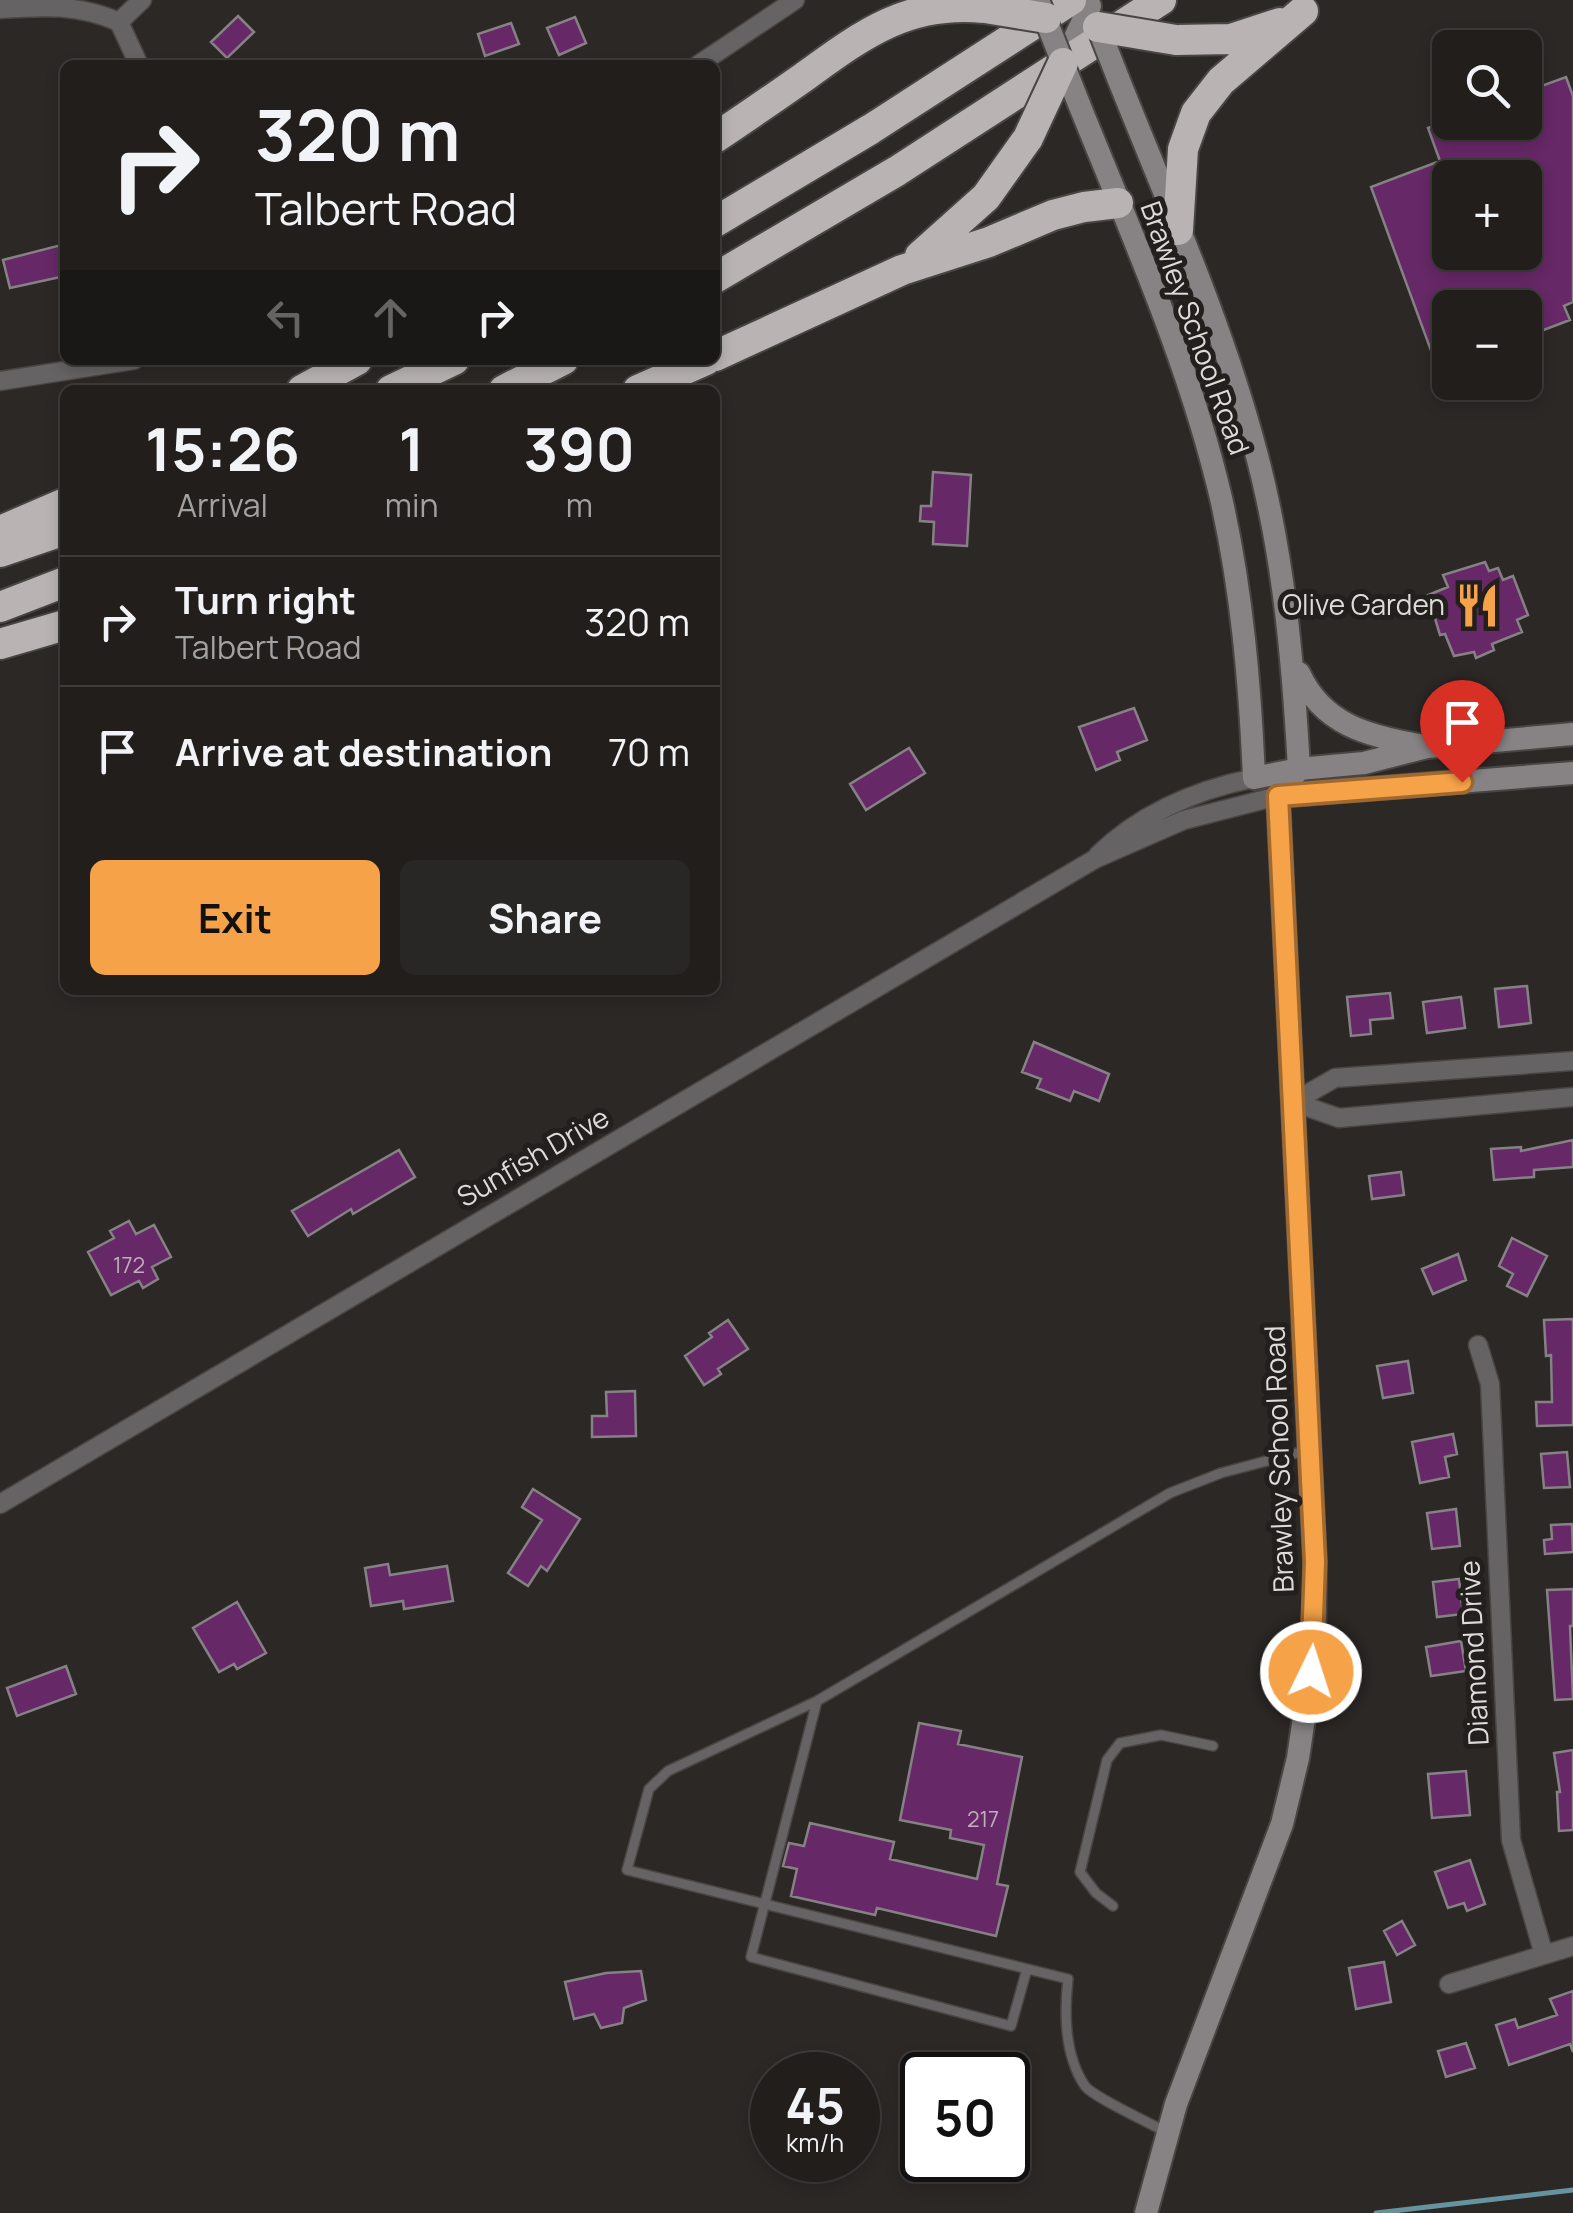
<!DOCTYPE html>
<html lang="en">
<head>
<meta charset="utf-8">
<style>
	:root { --surface:#211e1c; --page:#292725; --text:#f1f3f6; --muted:#a2a2a3; --line:#3e3c3b; --accent:#f6a248 }
	body { margin:0; font-family:Manrope,sans-serif; background:var(--page); color:var(--text); height:100vh; display:flex; flex-direction:column; font-size:38px; white-space:nowrap }
	* { box-sizing:border-box; margin:0 }
	p { font-size:32px; color:var(--muted) }
	.icon { flex:none; width:55px; height:55px; fill:none; stroke:currentColor; stroke-width:2; stroke-linecap:round; stroke-linejoin:round }
	.map { position:relative; flex:1; overflow:hidden }
	.drawer { position:absolute; left:60px; top:385px; width:660px; height:610px; display:flex; flex-direction:column; background:var(--surface); border-radius:15px; box-shadow:0 5px 15px #0003,0 0 0 2px var(--line) }
	.drawer>* { flex:none }
	.top-card { position:absolute; left:60px; top:60px; width:660px; height:305px; border-radius:15px; box-shadow:0 5px 15px #0003,0 0 0 2px var(--line); background:#211e1c; color:var(--text); overflow:hidden }
	.buttons { position:absolute; left:1432px; top:30px; display:grid; gap:20px }
	.buttons a { display:grid; place-items:center; width:110px; height:110px; border-radius:15px; background:var(--surface); box-shadow:0 5px 15px #0003,0 0 0 2px var(--line); font-size:50px }
	.speed { position:absolute; left:750px; top:2052px; display:flex; gap:20px; font-size:50px; font-weight:700; text-align:center }
	.speed>* { display:grid; place-content:center; width:130px; height:130px; border-radius:50%; background:var(--surface); box-shadow:0 5px 15px #0003,0 0 0 2px var(--line); line-height:1 }
	.speed small { font-size:25px; font-weight:400 }
	.speed .limit { border:5px solid #111; border-radius:15px; background:#fff; color:#111 }
	.pin { position:absolute; display:grid; place-items:center; width:85px; height:85px; color:#fff; margin:-102px -42px; border-radius:50% 50% 50% 0; rotate:-45deg; box-shadow:0 0 10px #0007 }
	.pin .icon { rotate:45deg }
	.me { position:absolute; width:110px; margin:-55px; rotate:4deg; stroke-linejoin:round; filter:drop-shadow(0 0 8px #0008) }
	.turn { display:flex; align-items:center; gap:35px; height:210px; padding:0 30px; font-size:45px }
	.turn .icon { width:130px; height:130px; stroke-width:2.5 }
	.turn b { display:block; font-size:70px; line-height:85px }
	.lanes { display:flex; align-items:center; height:95px; padding:0 30px; background:#0003; justify-content:center; gap:50px; direction:ltr }
	.lanes .off { opacity:.35 }
	.eta { display:flex; justify-content:space-evenly; align-items:center; height:170px; text-align:center }
	.eta b { font-size:60px; font-weight:700; line-height:70px }
	.cta { display:flex; gap:20px; margin-top:auto; padding:20px 30px }
	.cta a { flex:1; height:115px; border-radius:15px; background:var(--accent); color:#111; font-size:40px; font-weight:700; line-height:115px; text-align:center }
	.cta a+a { background:var(--page); color:var(--text) }
	ul { padding:0; list-style:none }
	li { display:flex; align-items:center; gap:30px; height:130px; padding:0 30px; border-top:2px solid var(--line) }
	li div { flex:1 }
	li b { display:block; font-size:38px }
	li em { font-style:normal }
	.map>svg:first-child { display:block }
</style>
</head>
<body>
<div class="map">
<svg width="1573" height="2213" viewBox="0 0 1573 2213">
	<rect width="100%" height="100%" fill="#2c2826"/>
	<g fill="none" stroke-linecap="round" stroke-linejoin="round">
		<!-- stream -->
		<path stroke="#6593a0" stroke-width="5" d="M1376,2213L1573,2190"/>
	</g>
	<!-- building -->
	<path fill="#662867" stroke="#858184" stroke-width="2.5" fill-rule="evenodd" d="M238,16L254,32L227,58L211,42Z
		M575,17L586,43L559,55L547,28Z
		M511,23L519,44L485,56L478,34Z
		M1566,77L1573,96V302L1564,306L1570,320L1525,337V308H1450V350L1433,356L1371,187L1440,161L1428,128L1443,122H1525V92ZM1450,178H1525V252H1450Z
		M65,244V276L10,288L3,260Z
		M933,472L971,475L967,546L933,544L934,522L920,521L921,506H931Z
		M1485,562L1489,571L1498,568L1503,580L1513,576L1528,615L1517,620L1522,632L1492,644L1494,650L1476,658L1474,652L1454,656L1445,634L1440,635L1428,595L1448,587L1443,575Z
		M1134,708L1147,740L1117,752L1120,760L1096,770L1079,727Z
		M909,748L925,773L866,810L850,784Z
		M1527,986L1531,1023L1499,1027L1495,989Z
		M1390,993L1393,1018L1370,1020L1371,1034L1351,1036L1347,997Z
		M1461,997L1465,1028L1427,1033L1423,1002Z
		M1034,1042L1109,1074L1099,1101L1074,1091L1070,1101L1037,1088L1041,1079L1022,1072Z
		M1573,1140V1167L1534,1170V1177L1494,1180L1491,1149L1521,1147V1151Z
		M399,1150L415,1177L353,1214L351,1209L308,1236L292,1211Z
		M1401,1172L1404,1195L1372,1199L1369,1176Z
		M129,1221L136,1234L154,1225L171,1257L152,1267L158,1279L143,1288L139,1281L111,1295L88,1252L114,1238L110,1231Z
		M1512,1238L1547,1256L1527,1296L1507,1286L1513,1274L1499,1266Z
		M1458,1254L1466,1280L1433,1294L1422,1269Z
		M1573,1319V1425L1537,1426L1536,1402H1552L1551,1355L1546,1356L1544,1320Z
		M728,1320L748,1349L718,1369L721,1374L704,1385L685,1356L712,1337L709,1333Z
		M1408,1361L1413,1393L1383,1398L1377,1366Z
		M635,1391L636,1436L592,1437V1416H607L606,1392Z
		M1453,1434L1457,1454L1445,1457L1449,1477L1420,1483L1412,1442Z
		M1567,1452L1570,1487L1544,1488L1541,1454Z
		M533,1489L580,1519L547,1571L541,1566L528,1586L508,1573L542,1520L522,1507Z
		M1456,1509L1460,1546L1432,1549L1427,1513Z
		M1572,1524L1573,1552L1545,1554L1544,1540L1552,1539L1551,1525Z
		M388,1564L390,1575L447,1566L453,1601L404,1609L403,1601L371,1606L365,1568Z
		M1459,1579L1463,1614L1437,1617L1433,1582Z
		M1573,1589V1626H1570L1573,1699L1555,1700L1547,1590Z
		M237,1602L266,1653L237,1669L234,1664L219,1672L193,1628Z
		M1461,1641L1466,1671L1431,1676L1426,1647Z
		M66,1666L76,1694L17,1716L7,1688Z
		M919,1723L961,1731L958,1744L1022,1757L997,1884L1008,1886L996,1936L877,1908L875,1915L791,1896L797,1869L783,1866L789,1843L804,1846L810,1823L894,1842L890,1859L977,1879L984,1845L950,1838L951,1830L900,1820Z
		M1573,1750V1830L1559,1831L1557,1792H1560L1554,1753Z
		M1466,1771L1470,1815L1432,1818L1428,1774Z
		M1470,1860L1485,1904L1467,1911L1464,1903L1448,1908L1435,1872Z
		M1402,1921L1415,1945L1397,1955L1384,1931Z
		M1384,1962L1391,2002L1356,2009L1349,1968Z
		M641,1971L646,2000L624,2008L622,2023L601,2028L594,2014L574,2019L565,1982L606,1973Z
		M1573,1991V2052L1570,2044L1509,2065L1496,2025L1515,2019L1518,2028L1557,2015L1550,1999Z
		M1466,2043L1475,2068L1446,2077L1438,2051Z"/>
	<g fill="none" stroke-linecap="round" stroke-linejoin="round">
		<defs>
			<path id="lane" d="M817,1701L751,1957L1011,2026L1027,1969
				M1113,1906L1096,1893L1080,1872L1107,1760L1120,1743L1161,1735L1213,1746
				M1168,2133C1152,2124 1093,2097 1085,2086C1064,2055 1064,2014 1068,1979L627,1870L649,1789L668,1771L817,1701L1170,1493L1221,1473L1308,1450"/>
			<path id="street" d="M0,9C43,6 79,4 119,22L139,65
				M119,22L142,0
				M698,65L795,0
				M0,381L134,360
				M1098,855C1141,813 1196,790 1254,778
				M1293,1102L1335,1078L1573,1061
				M1293,1102L1339,1118L1573,1097
				M1478,1345L1490,1384L1511,1840L1544,1955
				M0,1504L1095,859L1184,820L1278,796
				M1449,1984L1573,1946"/>
			<path id="secondary" d="M1063,63L1090,6
				M1118,78C1167,201 1222,323 1256,452C1284,556 1293,662 1299,769L1278,796L1315,1562L1314,1651L1298,1758L1282,1824L1176,2104L1146,2213
				M1079,104C1131,233 1189,362 1221,498C1242,591 1250,684 1254,778
				M1299,673C1322,724 1367,736 1419,745
				M1254,778L1299,769L1364,763L1427,747L1573,734
				M1278,796L1573,773"/>
			<path id="highway" d="M1176,40L1231,39L1280,23
				M715,138C745,118 774,98 804,77C863,34 908,0 985,8
				M715,222L871,129L1071,0
				M1178,230L1183,149L1196,113L1221,81L1303,11
				M920,256L986,197L1028,138
				M715,278L897,171L1161,0
				M715,356L902,270L989,242L1053,215L1084,207L1118,203
				M302,390L357,360
				M391,390L454,360
				M504,390L563,360
				M638,390L706,360
				M0,531L65,503
				M0,552L65,530
				M0,607L65,582
				M0,644L65,625"/>
		</defs>
		<!-- lane casing -->
		<use href="#lane" stroke="#484543" stroke-width="12"/>
		<!-- street casing -->
		<use href="#street" stroke="#484543" stroke-width="21"/>
		<!-- secondary casing -->
		<use href="#secondary" stroke="#484543" stroke-width="26"/>
		<!-- highway casing -->
		<use href="#highway" stroke="#484543" stroke-width="34"/>
		<!-- lane -->
		<use href="#lane" stroke="#656363" stroke-width="9"/>
		<!-- street -->
		<use href="#street" stroke="#656363" stroke-width="18"/>
		<!-- secondary -->
		<use href="#secondary" stroke="#878384" stroke-width="22"/>
		<!-- highway -->
		<use href="#highway" stroke="#b9b3b3" stroke-width="30"/>
		<defs>
			<path id="secondary-bridge" d="M1038,0L1079,104
				M1098,27L1118,78"/>
			<path id="highway-bridge" d="M985,8L1046,18
				M1098,27L1176,40
				M1028,138L1063,63"/>
		</defs>
		<!-- secondary-bridge casing -->
		<use href="#secondary-bridge" stroke="#484543" stroke-width="26" stroke-linecap="butt"/>
		<!-- highway-bridge casing -->
		<use href="#highway-bridge" stroke="#484543" stroke-width="34" stroke-linecap="butt"/>
		<!-- secondary-bridge -->
		<use href="#secondary-bridge" stroke="#878384" stroke-width="22"/>
		<!-- highway-bridge -->
		<use href="#highway-bridge" stroke="#b9b3b3" stroke-width="30"/>
	</g>
	<g fill="none" stroke-linecap="round" stroke-linejoin="round">
		<defs>
			<path id="route" d="M1311,1672L1315,1562L1278,796L1462,782"/>
		</defs>
		<!-- route casing -->
		<use href="#route" stroke="#a0692f" stroke-width="25"/>
		<!-- route -->
		<use href="#route" stroke="#f6a248" stroke-width="18"/>
	</g>
	<!-- icons -->
	<defs>
		<symbol id="restaurant-bare" viewBox="-9 -9 18 18"><path d="M-5-6h1v4h1v-4h1v4h1v-4h1v5L-1.5 .5V6h-2V.5L-5-1ZM5-6V6H3V1.5H1.5Q1.5-4 5-6Z" fill="#f6a248" stroke="#221f1d" stroke-width="2.5" paint-order="stroke"/></symbol>
	</defs>
	<g fill-rule="evenodd">
		<use href="#restaurant-bare" x="1446" y="574" width="63" height="63"/>
	</g>
	<g text-anchor="middle" stroke-width="10" stroke-linejoin="round" paint-order="stroke">
		<!-- number labels -->
		<g font-size="22" fill="#c0aebd">
			<text x="129" y="1273">172</text>
			<text x="983" y="1827">217</text>
		</g>
		<!-- street labels -->
		<g font-size="28" fill="#dedbda" stroke="#221f1d">
			<text transform="translate(1195 328) rotate(70)" y="10">Brawley School Road</text>
			<text transform="translate(533 1157) rotate(-30)" y="10">Sunfish Drive</text>
			<text transform="translate(1279 1459) rotate(-92)" y="10">Brawley School Road</text>
			<text transform="translate(1474 1653) rotate(-93)" y="10">Diamond Drive</text>
		</g>
		<!-- poi labels -->
		<g font-size="28" fill="#dedbda" stroke="#221f1d" text-anchor="end">
			<text x="1445" y="615">Olive Garden</text>
		</g>
	</g>
</svg>
<div class="buttons">
<a><svg class="icon" aria-label="search" viewBox="0 0 24 24"><circle cx="10" cy="10" r="6"/><path d="M15 15l6 6"/></svg></a>
<a>+</a>
<a>−</a>
</div>
<div class="speed"><div>45<small>km/h</small></div><div class="limit">50</div></div>
<div class="pin" style="left:1462px;top:782px;background:#d93025"><svg class="icon" aria-label="arrive" viewBox="0 0 24 24"><path d="M6 21V4h12l-3 4 3 4H6"/></svg></div>
<svg class="me" style="left:1311px;top:1672px" viewBox="-20 -20 40 40"><circle r="17" fill="#f6a248" stroke="#fff" stroke-width="3"/><path d="M0-11L8 9 0 5-8 9z" fill="#fff"/></svg>
<div class="top-card">
<div class="turn"><svg class="icon" aria-label="right" viewBox="0 0 24 24"><path d="M7 20v-9h11M14 6l5 5-5 5"/></svg><div><b>320 m</b>Talbert Road</div></div>
<div class="lanes"><svg class="icon off" aria-label="left" viewBox="0 0 24 24"><path d="M17 20v-9H6M10 6l-5 5 5 5"/></svg><svg class="icon off" aria-label="ahead" viewBox="0 0 24 24"><path d="M12 20V5M6 11l6-6 6 6"/></svg><svg class="icon" aria-label="right" viewBox="0 0 24 24"><path d="M7 20v-9h11M14 6l5 5-5 5"/></svg></div>
</div>
<section class="drawer">
<div class="eta">
<div><b>15:26</b><p>Arrival</p></div>
<div><b>1</b><p>min</p></div>
<div><b>390</b><p>m</p></div>
</div>
<ul>
<li><svg class="icon" aria-label="right" viewBox="0 0 24 24"><path d="M7 20v-9h11M14 6l5 5-5 5"/></svg><div><b>Turn right</b><p>Talbert Road</p></div><em>320 m</em></li>
<li><svg class="icon" aria-label="arrive" viewBox="0 0 24 24"><path d="M6 21V4h12l-3 4 3 4H6"/></svg><div><b>Arrive at destination</b></div><em>70 m</em></li>
</ul>
<div class="cta"><a>Exit</a><a>Share</a></div>
</section>
</div>
</body>
</html>
